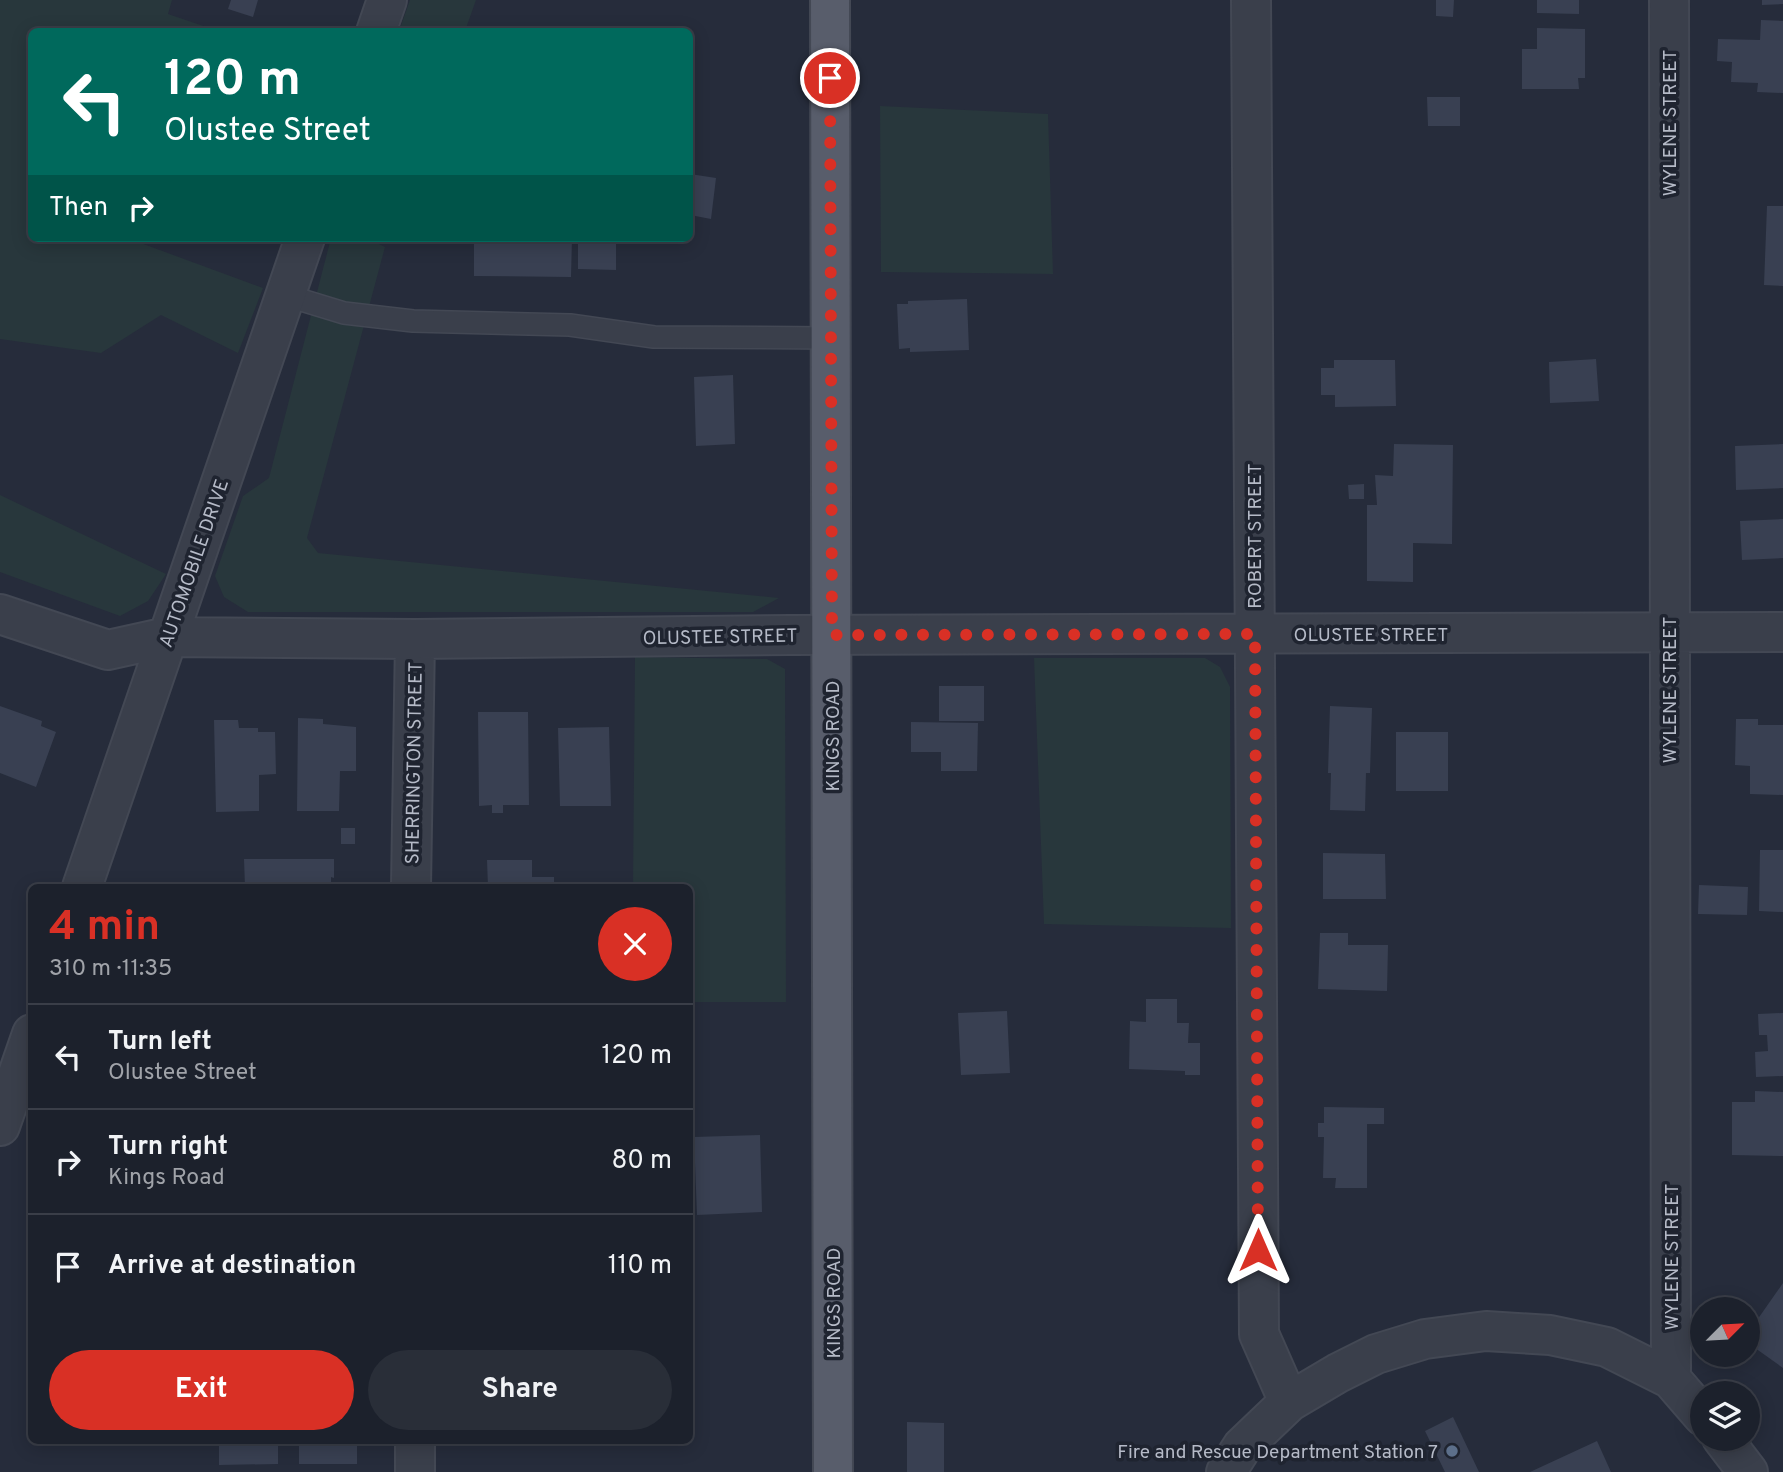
<!DOCTYPE html>
<html lang="en">
<head>
<meta charset="utf-8">
<style>
	:root { --surface:#1c212c; --page:#292e38; --text:#f1f3f6; --muted:#a0a3a9; --line:#3a3e48; --accent:#d93025 }
	body { margin:0; font-family:Overpass,sans-serif; background:var(--page); color:var(--text); height:100vh; display:flex; flex-direction:column; font-size:26px; white-space:nowrap }
	* { box-sizing:border-box; margin:0 }
	p { font-size:23px; color:var(--muted) }
	.icon { flex:none; width:38px; height:38px; fill:none; stroke:currentColor; stroke-width:2; stroke-linecap:round; stroke-linejoin:round }
	.map { position:relative; flex:1; overflow:hidden }
	.drawer { position:absolute; left:28px; top:884px; width:665px; height:560px; display:flex; flex-direction:column; background:var(--surface); border-radius:10px; box-shadow:0 4px 18px #0003,0 0 0 2px var(--line) }
	.drawer>* { flex:none }
	.banner { position:absolute; left:28px; top:28px; width:665px; height:214px; border-radius:10px; box-shadow:0 4px 18px #0003,0 0 0 2px var(--line); background:#00695c; color:#fff; overflow:hidden }
	.needle { width:46px; rotate:66deg }
	.buttons { position:absolute; left:1690px; top:1297px; display:grid; gap:14px }
	.buttons a { display:grid; place-items:center; width:70px; height:70px; border-radius:50%; background:var(--surface); box-shadow:0 4px 18px #0003,0 0 0 2px var(--line); font-size:35px }
	.pin { position:absolute; display:grid; place-items:center; width:60px; height:60px; color:#fff; margin:-30px; border:4px solid #fff; border-radius:50%; box-shadow:0 2px 7px #0007 }
	.me { position:absolute; width:77px; margin:-38px; rotate:0deg; stroke-linejoin:round; filter:drop-shadow(0 0 5px #0008) }
	.turn { display:flex; align-items:center; gap:24px; height:147px; padding:0 21px; font-size:32px }
	.turn .icon { width:91px; height:91px; stroke-width:2.5 }
	.turn b { display:block; font-size:49px; line-height:60px }
	.then { display:flex; align-items:center; height:66px; padding:0 21px; background:#0003; gap:14px; font-size:26px }
	.round { display:grid; place-items:center; flex:none; width:74px; height:74px; border-radius:37px; background:var(--page) }
	.overview { display:flex; align-items:center; justify-content:space-between; height:119px; padding:0 21px }
	h1 { font-size:42px; font-weight:700; line-height:52px; color:var(--accent) }
	.primary-button { display:flex; gap:14px; margin-top:auto; padding:14px 21px }
	.primary-button a { flex:1; height:80px; border-radius:42px; background:var(--accent); color:#fff; font-size:28px; font-weight:700; line-height:80px; text-align:center }
	.primary-button a+a { background:var(--page); color:var(--text) }
	ul { padding:0; list-style:none }
	li { display:flex; align-items:center; gap:21px; height:105px; padding:0 21px; border-top:2px solid var(--line) }
	li div { flex:1 }
	li b { display:block; font-size:26px }
	li em { font-style:normal }
	.map>svg:first-child { display:block }
</style>
</head>
<body>
<div class="map">
<svg width="1783" height="1472" viewBox="0 0 1783 1472">
	<rect width="100%" height="100%" fill="#262c3b"/>
	<!-- green -->
	<path fill="#28373c" d="M0,0H172L168,14L218,31L32,32V238H127L263,288L238,353L161,315L101,353L0,339Z
		M410,0H476L465,31H399Z
		M880,106L1048,114L1053,274L881,272Z
		M331,238H366L385,247L307,538L318,553L779,598L753,612H248L224,597L215,576L243,496L269,478Z
		M0,495L166,574L148,601L120,616L0,572Z
		M635,657L767,659L785,669L786,1002H690V887H633Z
		M1034,658H1205L1220,667L1230,687L1231,928L1044,924Z"/>
	<!-- building -->
	<path fill="#394052" d="M231,0H258L253,17L228,9Z
		M1436,0H1454L1453,17L1436,16Z
		M1537,0H1579V14L1537,13Z
		M1762,0H1783V4L1762,5Z
		M1761,20L1783,21V93L1757,92L1758,83L1731,82L1732,62L1717,61L1718,39L1760,40Z
		M1537,28L1585,29V78H1578L1579,89H1522V49H1537Z
		M1427,97H1460V126H1428Z
		M690,174L716,178L711,219L690,215Z
		M1767,206H1783V286L1764,285Z
		M443,238H572L571,277L474,276V244H443Z
		M578,238H616V270L578,269Z
		M967,299L969,350L910,352V348L899,349L897,304H908V301Z
		M1596,359L1599,401L1550,403L1549,362Z
		M1334,360H1395L1396,406L1335,407V395H1321V368H1334Z
		M733,375L735,444L696,446L694,377Z
		M1394,444L1453,445L1452,544L1413,543V582L1367,581V505H1377L1375,475L1393,476Z
		M1783,444V488L1736,490L1735,446Z
		M1364,484V499H1349L1348,485Z
		M1783,519V558L1742,560L1740,521Z
		M939,686H984V721H939Z
		M0,706L42,721L41,726L56,732L36,787L0,773Z
		M1330,706L1372,708L1370,773H1366L1365,811L1330,810L1331,773H1328Z
		M478,712H528L529,805H503V813H492V805L479,806Z
		M298,718L323,719V724L356,727V771H340L339,811H297Z
		M1736,719H1758V725H1783V795L1750,794V766L1735,765Z
		M214,720H238L239,728H258V732H275L276,774L259,775V811L216,812Z
		M911,722L978,723L977,771H941V752H911Z
		M609,727L611,806H560L558,728Z
		M1396,732H1448V791H1396Z
		M341,828H355V844H341Z
		M1760,850H1783V912L1759,911Z
		M1323,853L1385,854L1386,899H1323Z
		M244,859H334V878L331,877V887H245Z
		M487,860H532V877H554V887H488Z
		M1699,885L1748,887L1747,915L1698,914Z
		M1320,933H1348V945H1388L1387,991L1318,989Z
		M1146,999H1177V1023H1189L1188,1043H1200V1075H1185V1071L1129,1069L1130,1021L1146,1022Z
		M1007,1011L1010,1073L961,1075L958,1013Z
		M1783,1013V1076L1756,1077L1755,1052L1768,1051L1767,1035H1759L1758,1014Z
		M1755,1091L1783,1092V1156L1732,1155V1102H1755Z
		M1324,1107L1384,1108V1124H1367V1188H1335L1336,1178H1323L1324,1137H1318V1123H1324Z
		M760,1135L762,1212L697,1215L694,1137Z
		M1783,1283V1368L1748,1343V1333Z
		M1453,1417L1479,1472H1445L1425,1431Z
		M907,1422L944,1423V1472H907Z
		M219,1440H278V1464L219,1465Z
		M299,1440H357V1464H299Z
		M1597,1441L1611,1472H1530Z"/>
	<g fill="none" stroke-linecap="round" stroke-linejoin="round">
		<defs>
			<path id="service" d="M285,295L344,313L413,321L570,325L654,337L831,338"/>
			<path id="minor" d="M1251,0L1259,1334L1289,1402
				M1669,0L1671,1379
				M376,32L387,0
				M0,614L108,650L167,637L415,639L790,635L1783,632
				M82,887L305,238
				M411,887L415,639
				M0,1126L32,1034
				M1722,1438L1748,1472
				M415,1440V1472
				M1226,1472L1242,1447L1289,1402L1338,1373L1376,1354L1425,1339L1486,1331L1550,1335L1607,1347L1671,1379L1703,1416"/>
			<path id="primary" d="M830,0L833,1472"/>
		</defs>
		<!-- service casing -->
		<use href="#service" stroke="#434854" stroke-width="24"/>
		<!-- minor casing -->
		<use href="#minor" stroke="#434854" stroke-width="42"/>
		<!-- primary casing -->
		<use href="#primary" stroke="#434854" stroke-width="42"/>
		<!-- service -->
		<use href="#service" stroke="#3a3f4b" stroke-width="21"/>
		<!-- minor -->
		<use href="#minor" stroke="#3a3f4b" stroke-width="38"/>
		<!-- primary -->
		<use href="#primary" stroke="#585d6b" stroke-width="38"/>
	</g>
	<g fill="none" stroke-linecap="round" stroke-linejoin="round">
		<!-- route -->
		<path stroke="#d93025" stroke-width="12" stroke-dasharray="0 21.6" d="M830,78L832,635L1255,634L1258,1250"/>
	</g>
	<!-- markers -->
	<circle fill="#5c6f8a" stroke="#1f2430" stroke-width="2.5" cx="1452" cy="1451" r="7"/>
	<g text-anchor="middle" stroke-width="7" stroke-linejoin="round" paint-order="stroke">
		<!-- street labels -->
		<g font-size="19" fill="#b5bac7" stroke="#1f2430">
			<text transform="translate(1669 123) rotate(-90)" y="7">WYLENE STREET</text>
			<text transform="translate(1254 536) rotate(-90)" y="7">ROBERT STREET</text>
			<text transform="translate(193 563) rotate(-71)" y="7">AUTOMOBILE DRIVE</text>
			<text x="1371" y="641">OLUSTEE STREET</text>
			<text transform="translate(720 636) rotate(-1)" y="7">OLUSTEE STREET</text>
			<text transform="translate(1669 690) rotate(-90)" y="7">WYLENE STREET</text>
			<text transform="translate(832 736) rotate(-90)" y="7">KINGS ROAD</text>
			<text transform="translate(413 763) rotate(-89)" y="7">SHERRINGTON STREET</text>
			<text transform="translate(1671 1257) rotate(-90)" y="7">WYLENE STREET</text>
			<text transform="translate(833 1303) rotate(-90)" y="7">KINGS ROAD</text>
		</g>
		<!-- poi labels -->
		<g font-size="19" fill="#b5bac7" stroke="#1f2430" text-anchor="end">
			<text x="1438" y="1458">Fire and Rescue Department Station 7</text>
		</g>
	</g>
</svg>
<div class="buttons">
<a><svg class="needle" viewBox="-14 -14 28 28"><path d="M0-13l5 13h-10z" fill="#e53935"/><path d="M0 13l5-13h-10z" fill="#a0a3a9"/></svg></a>
<a><svg class="icon" aria-label="layers" viewBox="0 0 24 24"><path d="M12 4l9 5-9 5-9-5zM3 14l9 5 9-5"/></svg></a>
</div>
<div class="pin" style="left:830px;top:78px;background:#d93025"><svg class="icon" aria-label="arrive" viewBox="0 0 24 24"><path d="M6 21V4h12l-3 4 3 4H6"/></svg></div>
<svg class="me" style="left:1258px;top:1250px" viewBox="-20 -20 40 40"><path d="M0-17L14 15 0 8-14 15z" fill="#d93025" stroke="#fff" stroke-width="4"/></svg>
<div class="banner">
<div class="turn"><svg class="icon" aria-label="left" viewBox="0 0 24 24"><path d="M17 20v-9H6M10 6l-5 5 5 5"/></svg><div><b>120 m</b>Olustee Street</div></div>
<div class="then">Then<svg class="icon" aria-label="right" viewBox="0 0 24 24"><path d="M7 20v-9h11M14 6l5 5-5 5"/></svg></div>
</div>
<section class="drawer">
<div class="overview"><div><h1>4 min</h1><p>310 m · 11:35</p></div><a class="round" style="background:#d93025;color:#fff"><svg class="icon" aria-label="close" viewBox="0 0 24 24"><path d="M6 6l12 12M18 6L6 18"/></svg></a></div>
<ul>
<li><svg class="icon" aria-label="left" viewBox="0 0 24 24"><path d="M17 20v-9H6M10 6l-5 5 5 5"/></svg><div><b>Turn left</b><p>Olustee Street</p></div><em>120 m</em></li>
<li><svg class="icon" aria-label="right" viewBox="0 0 24 24"><path d="M7 20v-9h11M14 6l5 5-5 5"/></svg><div><b>Turn right</b><p>Kings Road</p></div><em>80 m</em></li>
<li><svg class="icon" aria-label="arrive" viewBox="0 0 24 24"><path d="M6 21V4h12l-3 4 3 4H6"/></svg><div><b>Arrive at destination</b></div><em>110 m</em></li>
</ul>
<div class="primary-button"><a>Exit</a><a>Share</a></div>
</section>
</div>
</body>
</html>
